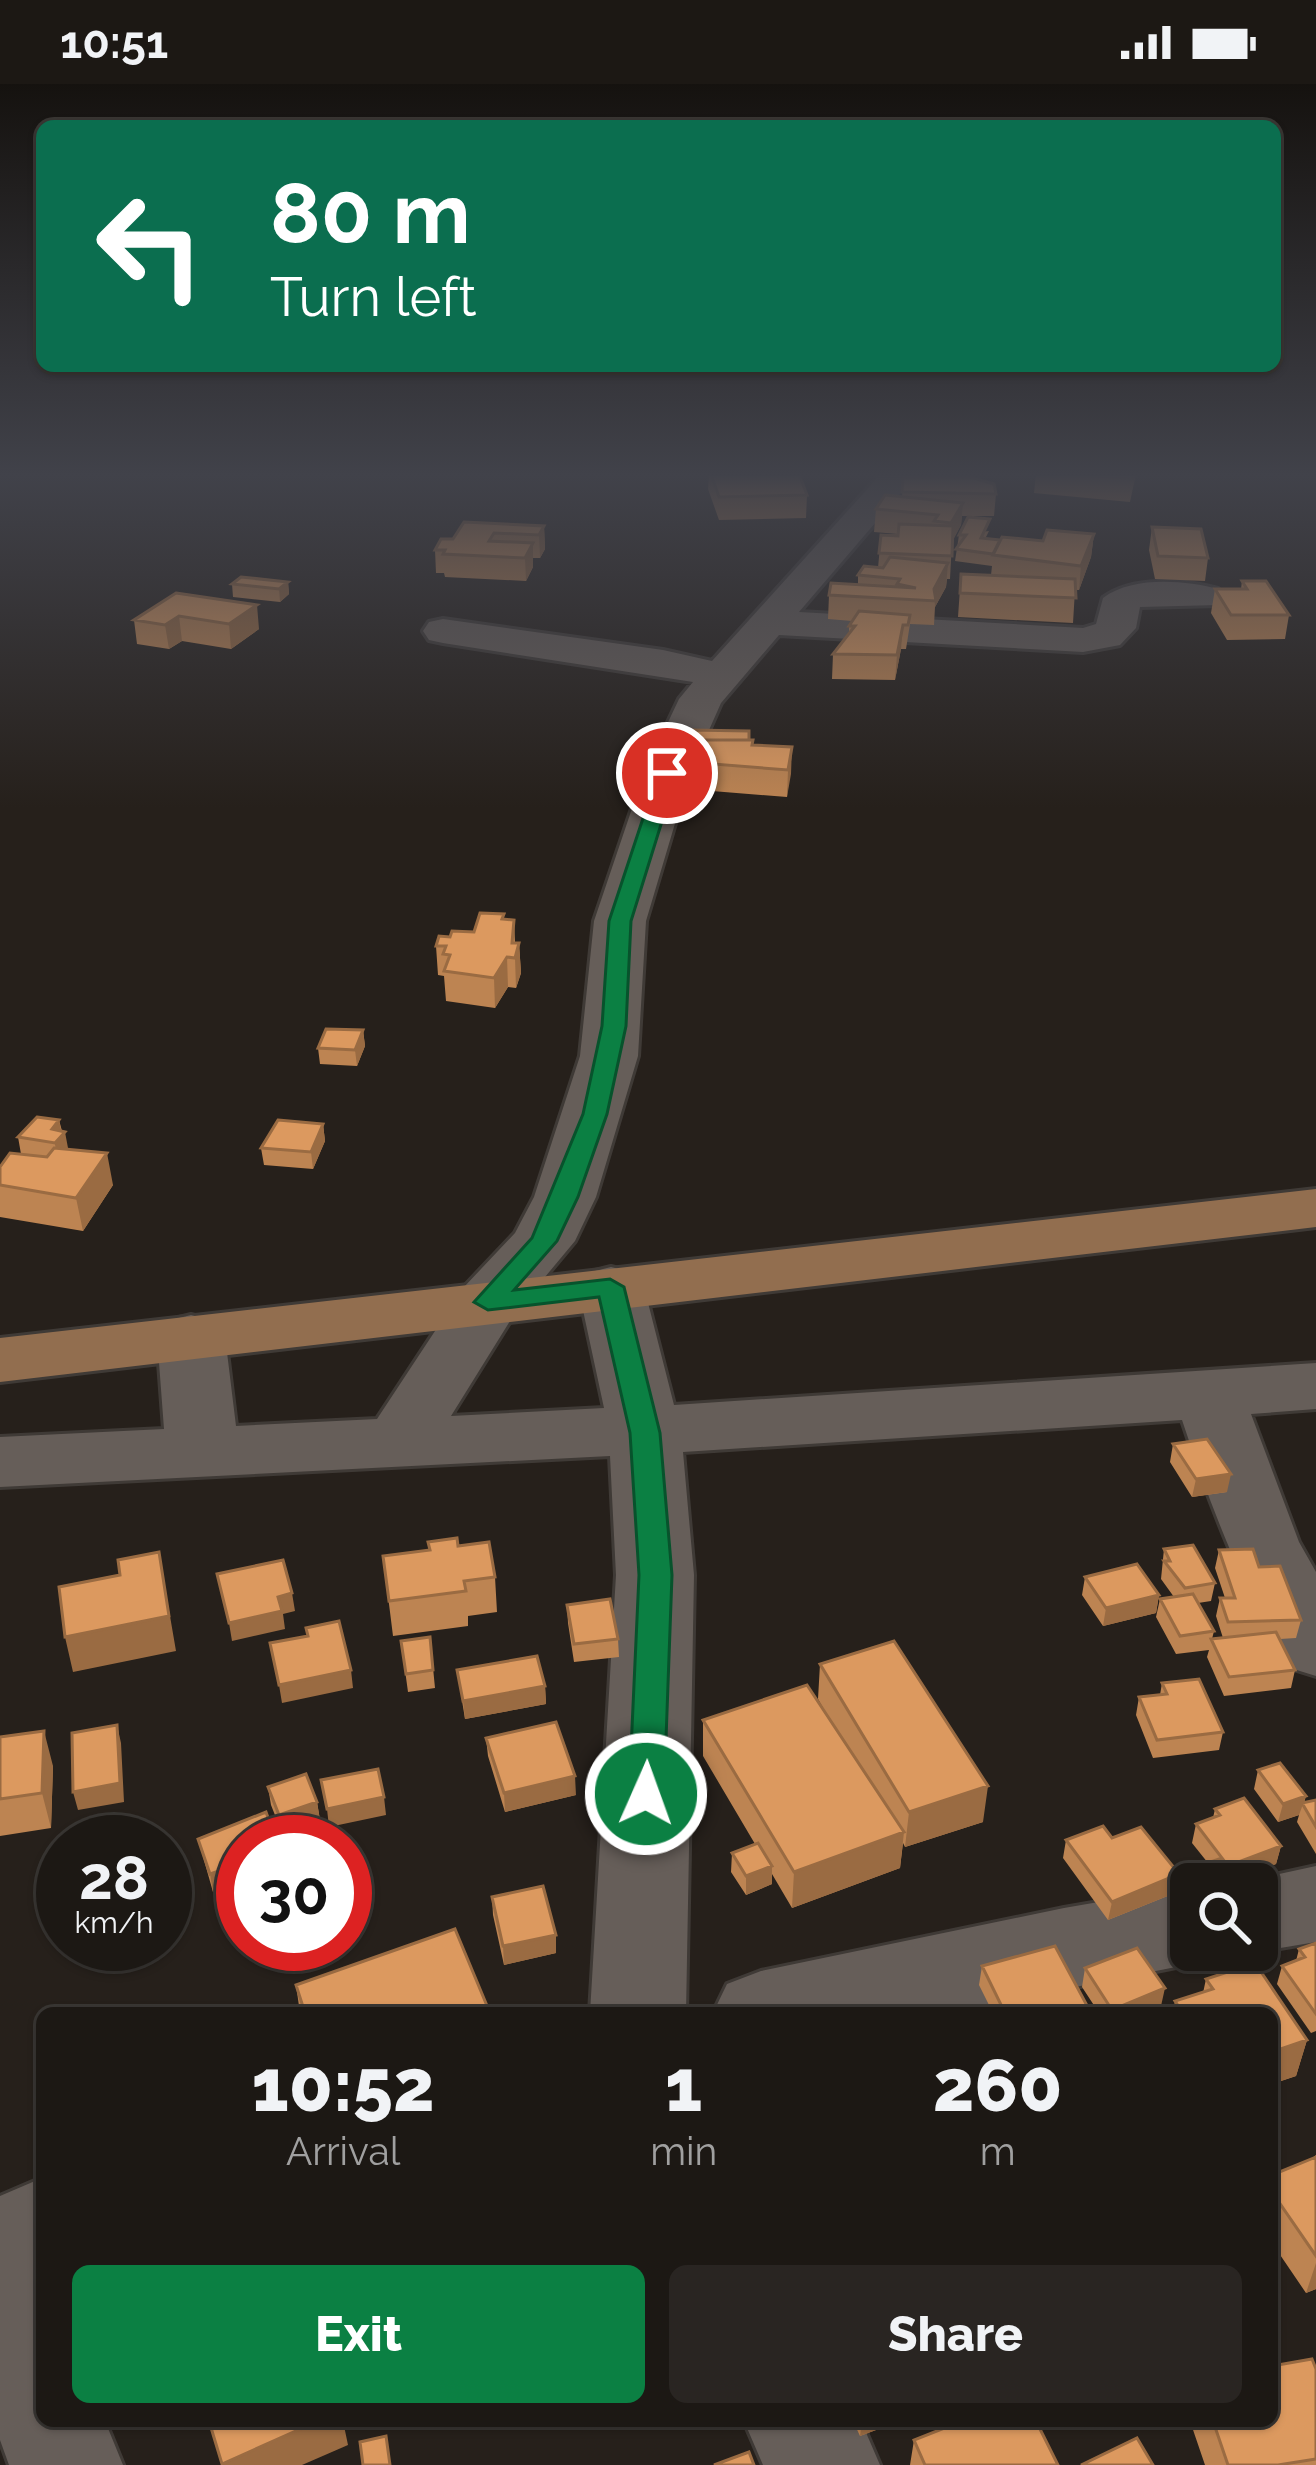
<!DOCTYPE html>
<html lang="en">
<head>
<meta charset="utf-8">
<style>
	:root { --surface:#1c1814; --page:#292522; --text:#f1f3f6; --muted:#a0a0a0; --line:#3a3734; --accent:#0b8043 }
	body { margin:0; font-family:Raleway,sans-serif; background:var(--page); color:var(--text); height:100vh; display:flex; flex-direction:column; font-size:45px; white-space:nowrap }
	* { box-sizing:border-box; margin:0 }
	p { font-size:39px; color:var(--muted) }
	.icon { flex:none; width:66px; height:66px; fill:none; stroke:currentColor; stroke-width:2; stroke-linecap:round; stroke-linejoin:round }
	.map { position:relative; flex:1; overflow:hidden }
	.side { position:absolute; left:36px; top:1923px; width:1242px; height:420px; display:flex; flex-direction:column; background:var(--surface); border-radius:18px; box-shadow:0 3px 9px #0004,0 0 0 3px var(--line) }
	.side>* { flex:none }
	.guide { position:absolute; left:36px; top:36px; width:1245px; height:252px; border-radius:18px; box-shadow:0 3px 9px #0004,0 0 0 3px var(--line); background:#0b6e4f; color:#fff; overflow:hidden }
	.tools { position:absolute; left:1170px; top:1779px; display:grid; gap:24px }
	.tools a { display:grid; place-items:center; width:108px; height:108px; border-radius:18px; background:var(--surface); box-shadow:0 3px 9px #0004,0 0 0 3px var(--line); font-size:60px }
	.speed { position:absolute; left:36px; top:1731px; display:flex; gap:24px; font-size:60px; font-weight:700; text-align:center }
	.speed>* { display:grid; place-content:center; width:156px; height:156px; border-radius:50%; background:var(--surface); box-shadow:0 3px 9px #0004,0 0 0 3px var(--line); line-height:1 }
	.speed small { font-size:30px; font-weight:400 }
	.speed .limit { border:18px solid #d22; background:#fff; color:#111 }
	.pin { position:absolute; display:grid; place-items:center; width:102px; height:102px; color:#fff; margin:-51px; border:6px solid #fff; border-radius:50%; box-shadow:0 3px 12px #0007 }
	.me { position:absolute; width:132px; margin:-66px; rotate:2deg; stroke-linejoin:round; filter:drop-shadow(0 0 9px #0008) }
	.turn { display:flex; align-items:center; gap:42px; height:252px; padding:0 36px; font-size:54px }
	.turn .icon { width:156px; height:156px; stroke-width:2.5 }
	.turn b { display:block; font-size:84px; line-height:102px }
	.eta { display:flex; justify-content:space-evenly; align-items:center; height:204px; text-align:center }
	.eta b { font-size:72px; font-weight:800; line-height:84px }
	.button { display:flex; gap:24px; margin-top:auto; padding:24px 36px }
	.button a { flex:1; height:138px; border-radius:18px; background:var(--accent); color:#fff; font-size:48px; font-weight:800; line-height:138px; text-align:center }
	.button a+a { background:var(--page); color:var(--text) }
	.status { display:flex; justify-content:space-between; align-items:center; height:84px; padding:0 60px; background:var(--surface); direction:ltr }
	.status svg { height:33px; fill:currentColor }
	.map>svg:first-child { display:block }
</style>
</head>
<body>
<div class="status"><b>10:51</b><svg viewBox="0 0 49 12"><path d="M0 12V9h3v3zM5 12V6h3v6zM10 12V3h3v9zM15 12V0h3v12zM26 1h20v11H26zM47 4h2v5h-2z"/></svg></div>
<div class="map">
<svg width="1316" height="2381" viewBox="0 0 1316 2381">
	<rect width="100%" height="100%" fill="#26201b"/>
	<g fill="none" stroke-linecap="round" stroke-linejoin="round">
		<defs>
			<path id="minor" d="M881,390H917L799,528L1083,544L1096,540L1103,514C1132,492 1184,496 1218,505L1224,513L1218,521L1140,523L1136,544L1120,561L1083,568L779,551L721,619L690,689L646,837L638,972L596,1113L575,1157L515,1229L451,1332L604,1324L578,1203L587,1189L611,1183L635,1189L644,1203L674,1321L1316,1279V1325L1251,1330L1299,1458L1316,1488V1592L1287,1583C1242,1502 1211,1424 1182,1336L683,1368L694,1491L686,1929H590L616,1491L610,1372L0,1403V1353L164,1345L157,1252L167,1237L191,1231L215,1237L225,1252L236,1342L377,1335L464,1203L515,1149L534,1113L580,972L594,837L644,689L679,615L693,598L443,559L429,556L423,547L429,538L443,535L663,566L712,577Z
				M1316,1782V1858L1257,1868L1251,1866H1257V1800H1233Z
				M1191,1802V1866H1225L1191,1880L945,1929H713L727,1900L761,1887L1064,1824Z
				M42,2094V2337H105L123,2381H9L0,2356V2112Z
				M744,2337H861L880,2381H763Z"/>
			<path id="major" d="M1316,1105V1143L0,1298V1254Z"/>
		</defs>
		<!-- minor casing -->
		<use href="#minor" stroke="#3f3a36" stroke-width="6"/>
		<!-- major casing -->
		<use href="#major" stroke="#3f3a36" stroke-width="6"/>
		<!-- minor -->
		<use href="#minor" fill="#665e59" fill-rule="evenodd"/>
		<!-- major -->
		<use href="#major" fill="#926e4f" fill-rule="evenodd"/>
	</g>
	<!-- wall -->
	<path fill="#bd8452" d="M709,390H799L807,411L806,434L719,436L708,405Z
		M1036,390H1136L1130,418L1034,409Z
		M903,394L996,410L994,432H962L961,441L952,457L950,495H947L946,503L935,523L934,541L910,540L906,565H901L895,596L832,595L833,570L849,550V542L852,537L828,535L829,511L858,501V491L878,484L881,451L898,450L874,448L876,425L902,413Z
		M544,442L545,465L540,474H533V483L526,497L445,493L444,489H436L435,466L453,455Z
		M1152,443L1208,474L1205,497L1155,495L1149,466Z
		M989,447L985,455L1000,456L1043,457L1094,450L1091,473L1079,506H1075L1073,539L958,533L961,490L991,491L992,482L955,477L959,451Z
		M1242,497L1289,531L1285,555L1227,556L1211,529L1215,505H1241Z
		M288,498L289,510L280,518L233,513L232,500Z
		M176,509L259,545L231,565L182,557L169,565L137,560L134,536Z
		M749,656L753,661L792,663L787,713L675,704V677Z
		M504,836H514L515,859H519L521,889L516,904L508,903L495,924L446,917L444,892L438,891L436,862L450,853L474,848Z
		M363,946L365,962L357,982L320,980L318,964Z
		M59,1036L67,1065L113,1101L83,1147L0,1133V1083L21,1070L18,1053Z
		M323,1040L325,1057L313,1085L264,1081L261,1064Z
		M1173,1360L1227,1408L1192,1413L1170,1378Z
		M458,1462L495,1493L497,1528L468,1532V1542L393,1552L383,1472Z
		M1164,1465L1215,1499L1211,1517L1198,1519L1214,1547L1212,1555L1223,1554L1216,1532L1220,1514H1225L1215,1484L1219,1466L1259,1483L1301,1536L1296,1554L1280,1555L1295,1586L1291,1604L1224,1612L1207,1573L1209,1566L1176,1570L1156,1533L1160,1515L1174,1513L1161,1495Z
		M1085,1493L1159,1511L1156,1529L1103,1542L1082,1511Z
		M567,1521L618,1555L619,1573L574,1578L568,1539Z
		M430,1553L435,1604L408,1608L401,1557Z
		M820,1580L983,1738L905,1763L903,1759L900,1784L792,1824L772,1790V1800L746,1811L731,1788L732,1769L755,1760L703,1672V1636L828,1633L818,1615Z
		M457,1586L545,1602L546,1620L465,1635Z
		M1162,1599L1223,1648L1219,1666L1153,1674L1136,1631L1139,1613L1160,1611Z
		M0,1653L53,1682L51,1744L0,1752Z
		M486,1654L576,1711L505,1728L488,1672Z
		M1258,1686L1306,1712L1304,1719L1316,1716V1770L1297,1738L1299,1731L1278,1738L1254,1705Z
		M268,1703L317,1718L320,1736L282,1749L271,1721Z
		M1215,1725L1281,1762L1276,1780L1235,1796L1234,1800H1191V1826L1177,1807L1181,1788L1208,1779L1192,1759L1196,1740L1213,1734Z
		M1112,1754L1179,1790L1175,1809L1108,1836L1063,1774L1066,1756Z
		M198,1755L277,1758L213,1808Z
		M492,1813L556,1851V1869L504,1881L493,1831Z
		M1316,1859V1947L1311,1949L1277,1900L1282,1882L1296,1877L1299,1865Z
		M1255,1879L1307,1956L1296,1992L1272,2000V1929H1173L1175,1917L1203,1909L1206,1895Z
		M982,1882L1091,1929H993L979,1901Z
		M1085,1884L1161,1922L1144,1929H1099L1082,1903Z
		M296,1901L490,1929H300Z
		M1316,2071V2205L1306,2209L1272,2159V2108Z
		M1316,2285V2381H1205L1190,2337H1272Z
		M853,2337H900L860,2352Z
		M914,2356L1058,2381H910Z"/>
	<!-- shaded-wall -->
	<path fill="#9a6b42" d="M963,419L961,441L950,462L951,439Z
		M544,442L545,465L540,474L539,451Z
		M1094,450L1091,473L1079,506L1081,482Z
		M533,459V483L526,497L525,474Z
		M948,479L946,503L935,523L934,505Z
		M288,498L289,510L280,518L279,505Z
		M257,521L259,545L231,565L229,540Z
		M179,532L182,557L169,565L165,541Z
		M903,541L901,565L895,596L897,571Z
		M792,663L791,690L787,713L788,686Z
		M519,859L521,889L516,904L515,874Z
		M507,873L508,903L495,924L494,894Z
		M363,946L365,962L357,982L355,966Z
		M59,1036L62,1051L65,1048L68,1064L58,1076L52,1045Z
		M323,1040L325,1057L313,1085L311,1068Z
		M107,1069L113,1101L83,1147L76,1114Z
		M1231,1390L1227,1408L1192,1413L1196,1395Z
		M159,1468L176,1567L73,1588L65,1553Z
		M292,1509L295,1527L283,1530L285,1545L232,1557L229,1539L278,1513Z
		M1159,1511L1156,1529L1103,1542L1106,1524Z
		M351,1586L353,1604L282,1619L279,1601Z
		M545,1602L546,1620L465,1635L463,1617Z
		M117,1641L121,1659L124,1718L78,1726L73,1708Z
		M44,1647L53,1682L51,1744L42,1709Z
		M575,1692L576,1711L505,1728L504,1709Z
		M988,1702L983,1738L905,1763L909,1728Z
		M1306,1712L1299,1731L1278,1738L1283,1720Z
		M384,1713L386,1731L329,1743L327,1725Z
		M317,1718L320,1736L282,1749L279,1731Z
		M904,1748L900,1784L792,1824L794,1788Z
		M1281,1762L1276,1780L1235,1796L1234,1800H1221L1224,1799L1228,1782Z
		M243,1779V1798L213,1808L210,1790Z
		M772,1782V1800L746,1811V1792Z
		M1179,1790L1175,1809L1108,1836L1112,1818Z
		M556,1851V1869L504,1881L503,1862Z
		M265,1860H299L300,1867L268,1875Z
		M1165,1904L1161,1922L1144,1929H1111L1112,1926Z
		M1307,1956L1296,1992L1272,2000V1968Z
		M1316,2179V2205L1306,2209Z
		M318,2337H343L348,2361L302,2381H222Z
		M862,2337H900L860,2352Z"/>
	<!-- building -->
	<path fill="#dc995f" stroke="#9a6b42" stroke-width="3" d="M711,390H799L807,411L719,413Z
		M1073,390H1135L1133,395Z
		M903,394H973L994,400L996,410L902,408Z
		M885,411L963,419L951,439L934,437L938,431L876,425Z
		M968,433L990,435L981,454L1000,456L993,470L956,465L966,451H959Z
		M464,438L544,442L539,451L494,449L489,457L533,459L525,474L443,470L445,466H435L441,455H453Z
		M899,440L953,442L952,472L879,469L881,451L898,452Z
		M1152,443L1201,445L1208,474L1158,472Z
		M1047,446L1094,450L1081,482L993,471L1002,453L1043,457Z
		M890,473L948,479L934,505L936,517L829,511L831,499L916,504L897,500L900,495L858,491L864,482L883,484Z
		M961,490L1075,495L1076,514L960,509Z
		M241,493L288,498L279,505L232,500Z
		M1242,497H1266L1289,531H1231L1215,505H1247Z
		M176,509L257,521L229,540L179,532L165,541L134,536Z
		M859,527L910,531L908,541H903L897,571L833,570L855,542H849Z
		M690,646L749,647V656H689Z
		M678,656H753L752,661L792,663L788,686L675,677Z
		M480,829L504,830L502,835L514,836L512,859H519L515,874L507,873L494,894L444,887L450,871L443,870L446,862H436L439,852L450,853L452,847L474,848Z
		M326,945L363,946L355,966L318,964Z
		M37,1033L59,1036L52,1045L65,1048L55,1059L18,1053Z
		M278,1036L323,1040L311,1068L261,1064Z
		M54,1064L107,1069L76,1114L0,1101V1083L10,1069L47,1073Z
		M1207,1355L1231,1390L1196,1395L1173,1360Z
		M457,1454L458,1462L489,1458L495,1493L464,1497L466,1507L389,1517L383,1472L430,1466L428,1458Z
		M1193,1461L1215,1499L1185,1504L1164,1477H1170L1164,1465Z
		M1253,1465L1259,1483L1280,1482L1301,1536L1228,1538L1220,1514H1235L1219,1466Z
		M159,1468L169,1532L65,1553L59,1503L120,1491L118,1476Z
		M283,1476L292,1509L278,1513L282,1527L229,1539L217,1490Z
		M1137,1480L1159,1511L1106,1524L1085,1493Z
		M1193,1510L1214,1547L1180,1552L1160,1515Z
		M610,1515L618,1555L574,1560L567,1521Z
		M339,1537L351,1586L279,1601L270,1559L308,1552L306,1544Z
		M1276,1548L1295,1586L1229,1593L1211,1555Z
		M430,1553L433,1586L406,1590L401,1557Z
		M894,1557L988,1702L909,1728L820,1580Z
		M537,1572L545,1602L463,1617L457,1586Z
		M1199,1595L1223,1648L1157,1656L1139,1613L1167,1610L1162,1599Z
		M807,1601L904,1748L794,1788L703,1636Z
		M556,1638L575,1692L504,1709L486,1654Z
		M117,1641L120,1699L73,1708L72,1649Z
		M44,1647L42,1709L0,1715V1653Z
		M1280,1679L1306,1712L1283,1720L1258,1686Z
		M378,1685L384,1713L327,1725L321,1696Z
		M306,1690L317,1718L279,1731L268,1703Z
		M1244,1714L1281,1762L1228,1782L1196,1740L1220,1731L1215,1725Z
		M1316,1716V1743L1302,1719Z
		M266,1728L277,1758H243V1779L210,1790L198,1755Z
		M1103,1742L1112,1754L1141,1743L1179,1790L1112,1818L1066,1756Z
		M758,1759L772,1782L746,1792L732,1769Z
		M1219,1775L1235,1795L1221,1800H1191V1802L1181,1788Z
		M543,1802L556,1851L503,1862L492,1813Z
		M455,1845L490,1929H305L296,1901Z
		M1316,1859V1930L1282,1882L1305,1873L1299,1865Z
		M1055,1862L1091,1929H1005L982,1882Z
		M1137,1864L1165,1904L1112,1926L1085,1884Z
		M1255,1879L1307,1956L1272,1968V1929H1183L1175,1917L1213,1905L1206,1895Z
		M1316,2073V2172L1272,2108V2091Z
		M1312,2275L1316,2285V2375L1278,2381H1228L1213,2337H1272V2282Z
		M209,2337H318L222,2380Z
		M962,2337H1036L1058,2381H925L914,2356Z
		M386,2352L390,2381H363L360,2358Z
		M1137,2354L1153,2381H1081Z
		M749,2368L754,2381H714Z"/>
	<!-- sky -->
	<linearGradient id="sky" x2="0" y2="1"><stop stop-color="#15120f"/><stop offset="0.54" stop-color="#41424a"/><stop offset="1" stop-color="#41424a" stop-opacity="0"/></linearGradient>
	<rect width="1316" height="724" fill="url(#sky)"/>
	<!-- route -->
	<path fill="#0b8043" stroke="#07532c" stroke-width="3" d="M667,684L677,689L631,837L626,942L607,1030L578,1113L557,1157L514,1206L610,1195L624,1203L660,1349L672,1491L664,1710L659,1720L646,1724L634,1720L629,1710L639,1491L630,1349L599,1213L488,1226L474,1218L532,1154L583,1030L602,942L609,837L658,689Z"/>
</svg>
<div class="tools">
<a><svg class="icon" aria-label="search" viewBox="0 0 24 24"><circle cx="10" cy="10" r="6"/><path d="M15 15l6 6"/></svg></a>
</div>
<div class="speed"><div>28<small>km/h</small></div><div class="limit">30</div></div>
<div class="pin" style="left:667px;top:689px;background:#d93025"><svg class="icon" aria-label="arrive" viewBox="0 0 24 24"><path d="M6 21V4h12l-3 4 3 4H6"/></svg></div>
<svg class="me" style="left:646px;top:1710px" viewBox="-20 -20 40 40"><circle r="17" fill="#0b8043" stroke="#fff" stroke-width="3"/><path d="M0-11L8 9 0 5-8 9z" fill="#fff"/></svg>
<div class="guide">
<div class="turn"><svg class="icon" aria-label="left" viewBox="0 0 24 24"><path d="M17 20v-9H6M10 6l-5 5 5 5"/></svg><div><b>80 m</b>Turn left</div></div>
</div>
<section class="side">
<div class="eta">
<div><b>10:52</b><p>Arrival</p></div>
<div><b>1</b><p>min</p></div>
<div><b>260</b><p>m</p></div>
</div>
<div class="button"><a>Exit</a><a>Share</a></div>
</section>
</div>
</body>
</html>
